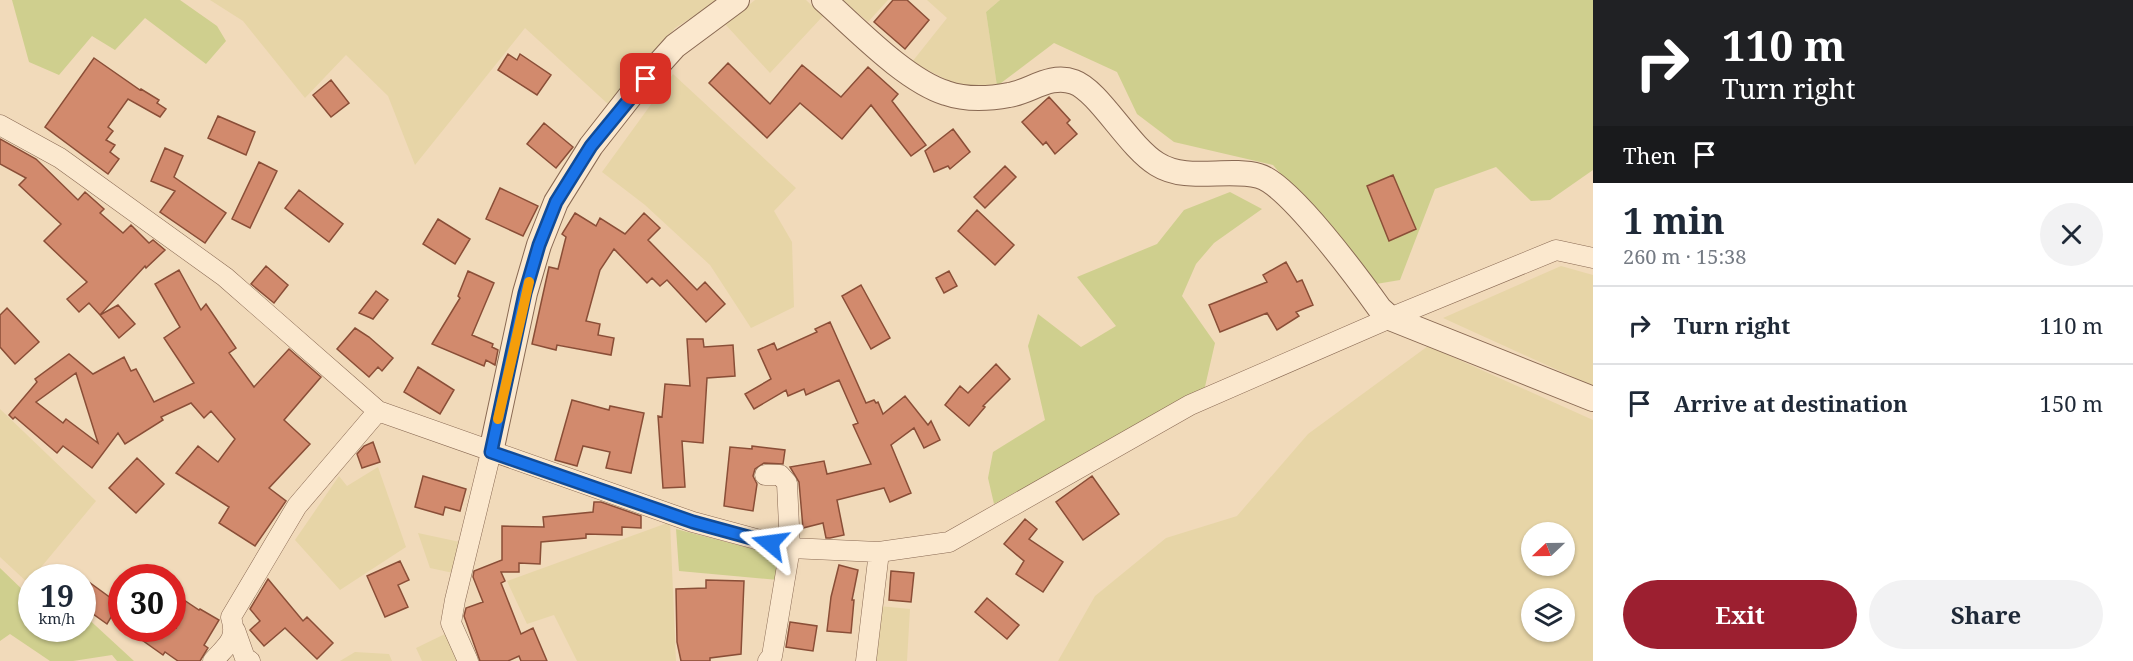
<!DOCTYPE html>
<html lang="en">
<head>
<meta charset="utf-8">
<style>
	:root { --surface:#fff; --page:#f2f2f3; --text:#1f2937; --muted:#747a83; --line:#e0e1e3; --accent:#9c1f30 }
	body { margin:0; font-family:"Noto Serif",serif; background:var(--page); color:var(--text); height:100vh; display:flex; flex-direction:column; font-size:22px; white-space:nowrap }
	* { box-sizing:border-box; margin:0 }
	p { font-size:20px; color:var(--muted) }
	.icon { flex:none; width:33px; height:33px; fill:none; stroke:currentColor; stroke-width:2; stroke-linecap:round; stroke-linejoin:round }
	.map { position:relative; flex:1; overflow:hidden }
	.side { display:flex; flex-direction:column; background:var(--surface); width:540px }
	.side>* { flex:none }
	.hud { background:#202124; color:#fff; overflow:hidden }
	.needle { width:39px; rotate:248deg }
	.tools { position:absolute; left:1521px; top:522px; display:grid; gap:12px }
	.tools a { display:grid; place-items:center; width:54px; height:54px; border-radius:50%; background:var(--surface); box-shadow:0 2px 4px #0004; font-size:30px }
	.speed { position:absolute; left:18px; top:564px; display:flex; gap:12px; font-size:30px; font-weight:700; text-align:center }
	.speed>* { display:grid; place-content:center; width:78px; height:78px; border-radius:50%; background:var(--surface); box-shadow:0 2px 4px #0004; line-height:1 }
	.speed small { font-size:15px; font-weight:400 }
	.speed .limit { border:9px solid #d22; background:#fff; color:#111 }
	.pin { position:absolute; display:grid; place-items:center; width:51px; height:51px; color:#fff; margin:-26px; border-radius:12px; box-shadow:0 3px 9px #0006 }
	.me { position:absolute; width:66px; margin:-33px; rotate:286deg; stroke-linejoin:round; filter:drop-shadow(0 0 4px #0008) }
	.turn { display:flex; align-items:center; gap:21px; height:126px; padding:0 30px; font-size:27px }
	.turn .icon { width:78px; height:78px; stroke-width:2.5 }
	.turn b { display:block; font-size:42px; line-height:51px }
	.then { display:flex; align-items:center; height:57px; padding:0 30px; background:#0003; gap:12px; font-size:22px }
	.round { display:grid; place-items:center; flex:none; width:63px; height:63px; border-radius:32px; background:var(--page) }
	.head { display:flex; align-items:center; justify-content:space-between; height:102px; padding:0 30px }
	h1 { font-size:36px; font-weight:700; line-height:45px }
	.cta { display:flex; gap:12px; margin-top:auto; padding:12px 30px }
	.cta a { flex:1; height:69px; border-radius:36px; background:var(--accent); color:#fff; font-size:24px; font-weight:700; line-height:69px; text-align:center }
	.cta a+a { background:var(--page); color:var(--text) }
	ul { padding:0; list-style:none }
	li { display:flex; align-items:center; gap:18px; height:78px; padding:0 30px; border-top:2px solid var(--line) }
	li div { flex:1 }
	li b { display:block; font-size:22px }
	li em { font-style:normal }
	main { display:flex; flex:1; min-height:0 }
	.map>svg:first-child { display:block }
</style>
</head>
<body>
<main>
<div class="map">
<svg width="1593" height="661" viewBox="0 0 1593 661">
	<rect width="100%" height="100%" fill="#f1daba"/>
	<!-- farmland -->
	<path fill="#e7d5a7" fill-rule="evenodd" d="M210,0H719L675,28L609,105L525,28L415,165L388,96L346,55L305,98L243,21Z
		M755,0H806L823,16L770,73L725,24Z
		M843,0H888L868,22Z
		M927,0H1000L986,12L997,86L957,85L912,62L947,18Z
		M673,74L796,188L774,211L792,242L794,307L751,328L710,265L645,205L602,172Z
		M1561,266L1593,275V386L1443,318Z
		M1428,346L1593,420V661H1058L1095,596L1166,538L1237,516L1308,434ZM1532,532H1564V566H1532ZM1532,598H1564V632H1532Z
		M0,409L96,501L28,583L0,557Z
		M378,467L406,547L340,590L295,540L339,476L347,486Z
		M670,522L676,661H577L554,615L527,624L507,581Z
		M418,533L460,542L453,573L430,568Z
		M879,606L910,609L907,661H871Z
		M447,633L458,661H422L416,648Z
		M355,652L389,654L392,661H340Z"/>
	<!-- green -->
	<path fill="#cfcf8e" d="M12,0H180L217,26L226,41L206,64L145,18L115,50L92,36L59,75L29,62Z
		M1000,0H1593V170L1550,200L1531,201L1496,167L1435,189L1400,280L1376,284L1273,165L1174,142L1137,114L1117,72L1054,43L997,86L986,12Z
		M1230,192L1262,209L1214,243L1196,264L1182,296L1215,343L1204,391L994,504L988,478L993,452L1045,420L1028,346L1038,314L1081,347L1116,326L1077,277L1157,244L1184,210Z
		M676,529L781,556L778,580L679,571Z
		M0,568L28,595L31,592L32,628H82L83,614L134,661H117L112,655L73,661H50L10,634L0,641Z"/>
	<!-- building -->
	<path fill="#d28a6d" stroke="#8a4e37" stroke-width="1.5" fill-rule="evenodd" d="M893,0H907L929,20L905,49L874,22Z
		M508,54L517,60L520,54L551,75L537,95L498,70Z
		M94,58L140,90L141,89L159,100L157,103L166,109L160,117L128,99L108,127L113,131L106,140L115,145L110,152L119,159L108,174L45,127Z
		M728,63L770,104L802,65L841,97L868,67L898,94L892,101L926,145L911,156L871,105L842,139L800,103L767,138L709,83Z
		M331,80L349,103L331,117L313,95Z
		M1049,97L1070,120L1067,123L1077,134L1055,154L1046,142L1043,145L1022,122Z
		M218,116L255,132L246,155L208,138Z
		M544,123L573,147L556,168L527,144Z
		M953,129L970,152L950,169L948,166L934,172L925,151Z
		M0,139L36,159L78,200L85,192L104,209L100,213L123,233L131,225L149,243L153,240L165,250L146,268L145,266L100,315L89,303L79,312L67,299L87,282L44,241L61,224L19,185L26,178L0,164Z
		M165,148L183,156L174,177L226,213L205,243L160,212L175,191L151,181Z
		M259,162L277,171L250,228L232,219Z
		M1005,166L1016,177L985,208L974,197Z
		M1393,175L1416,229L1389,241L1367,186Z
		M500,188L538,206L523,236L486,219Z
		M299,190L343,224L329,242L285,208Z
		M977,210L1014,245L995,265L958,231Z
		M575,213L596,226L600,218L625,234L644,213L660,228L648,240L697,290L705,282L725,304L706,322L667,280L660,286L652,278L647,283L614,249L600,270L586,321L600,324L598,335L614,338L611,355L557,345L556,350L532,344L549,267L558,269L566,237L562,234Z
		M438,219L470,239L455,264L423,244Z
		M1286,262L1297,282L1302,280L1313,305L1296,312L1299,316L1277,330L1267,313L1220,332L1209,305L1267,282L1263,275Z
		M266,266L288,285L274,303L251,284Z
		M179,270L201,310L206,304L236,348L229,353L254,387L289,349L321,377L284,420L310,444L269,488L286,501L255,546L219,523L229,507L176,473L198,446L218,462L235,439L211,411L204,418L191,403L161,417L163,420L125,444L118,433L92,468L63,446L57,453L15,417L13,419L9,415L37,382L35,379L69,354L93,374L124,357L131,371L136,369L154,402L194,383L164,338L180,327L155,284ZM76,373L98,443L66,419L63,423L36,402Z
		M468,271L494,283L472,335L493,344L492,347L498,350L495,365L486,360L484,366L432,344L460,298L458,296Z
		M949,271L957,286L944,293L936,278Z
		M861,285L890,338L871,349L842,296Z
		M376,291L388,300L373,319L359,313Z
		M118,305L135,324L119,338L100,315Z
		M7,308L39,342L15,364L0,347V315Z
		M830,322L866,403L874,400L876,403L878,402L883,414L905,396L928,425L931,421L940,440L924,448L914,428L891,445L911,493L890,502L884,488L837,500L844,535L830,538H826L823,523L803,528L799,482L790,467L824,461L827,474L871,464L853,425L858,423L839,380L806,395L804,389L788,396L786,390L754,409L745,394L771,379L758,350L774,343L777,350L817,332L815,329Z
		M355,328L369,337L393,358L382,371L378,367L369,377L337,349Z
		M687,339H703L704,347L733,345L735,376L707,378L703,443L682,441L685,487L663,488L658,416L662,417L665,384L690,386Z
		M996,364L1010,379L983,406L985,407L969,426L945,405L960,386L968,393Z
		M418,367L454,390L440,414L404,392Z
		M572,400L609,410L610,406L644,413L631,473L606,468L610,452L583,446L577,466L555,460Z
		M373,442L380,462L362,468L357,454L364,446Z
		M752,446L785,450L783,464L764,463L755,469L753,476L757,484L753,511L724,506L730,447L752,449Z
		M137,458L164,484L136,513L109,488Z
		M423,476L466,489L460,511L445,507L443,515L415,507Z
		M1092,476L1119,514L1083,540L1056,502Z
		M594,502H601L641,516V528L622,527V535L586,534V538L541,542L540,564L519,563V572H501L505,581L501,583L521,634L533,628L547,661H521L519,656L508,661H480L464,616L466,608L483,602L473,577L474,571L502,560V526L544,527L543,517L593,512Z
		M1025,519L1037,529L1029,539L1063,562L1043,592L1016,574L1024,561L1004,544Z
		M400,561L409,580L398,585L408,607L385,617L367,576Z
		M839,565L858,570L852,600H854L851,633L827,631L831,597Z
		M891,571L914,573L911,602L889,600Z
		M82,577L119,604L107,624L82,606Z
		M268,579L303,621L307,617L333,643L317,659L285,628L264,646L250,630L260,621L250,609Z
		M706,580L744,581L741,654L710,658V661H681L677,642L676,589L706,588Z
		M172,592L199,610L200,609L219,620L204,645L208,648L200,661H178L165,652L163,655L125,628H177L172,626Z
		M987,598L1019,625L1007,639L975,612Z
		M790,622L817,626L813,651L786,647Z"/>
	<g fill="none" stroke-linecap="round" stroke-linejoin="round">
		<defs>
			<path id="minor" d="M0,125L60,158L225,277L378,411L693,522L790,548L879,552L949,542L1190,405L1390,318L1556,250L1593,258
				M765,475H780L787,483L790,548L772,656L768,661
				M235,630L245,658L250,661
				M213,661C227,645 238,640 231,617L297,506L378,411
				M468,661L451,623L455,600L491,452
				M866,661L879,552"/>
			<path id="tertiary" d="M824,0C857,29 905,80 946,93C966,100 988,99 1009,95C1030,92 1050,73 1074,82C1099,91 1128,146 1157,164C1187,183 1227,167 1259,176C1289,184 1360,281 1380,309L1390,318L1593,399
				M491,452L525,293L539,245L556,202L591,146L631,95L675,46L737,0"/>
		</defs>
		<!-- minor casing -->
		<use href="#minor" stroke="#896953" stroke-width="21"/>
		<!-- tertiary casing -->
		<use href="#tertiary" stroke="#896953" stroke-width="26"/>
		<!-- minor -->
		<use href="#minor" stroke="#fbe8ce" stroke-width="20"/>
		<!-- tertiary -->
		<use href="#tertiary" stroke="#fbe8ce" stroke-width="24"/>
	</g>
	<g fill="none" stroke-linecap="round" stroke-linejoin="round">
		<defs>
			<path id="route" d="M646,79L591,146L556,202L539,245L525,293L491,452L693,522L770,543"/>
		</defs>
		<!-- route casing -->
		<use href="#route" stroke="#114b97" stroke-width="15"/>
		<!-- route -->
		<use href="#route" stroke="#1a73e8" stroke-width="10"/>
		<!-- slow -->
		<path stroke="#f59e0b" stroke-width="10" d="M498,419L529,282"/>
	</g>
</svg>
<div class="tools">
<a><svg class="needle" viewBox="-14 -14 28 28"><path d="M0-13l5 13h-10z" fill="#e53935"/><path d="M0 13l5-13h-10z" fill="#747a83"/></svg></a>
<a><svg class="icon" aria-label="layers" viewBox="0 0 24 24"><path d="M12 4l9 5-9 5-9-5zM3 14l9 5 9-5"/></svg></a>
</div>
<div class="speed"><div>19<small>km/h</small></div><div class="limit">30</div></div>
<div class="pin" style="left:646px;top:79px;background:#d93025"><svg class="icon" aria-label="arrive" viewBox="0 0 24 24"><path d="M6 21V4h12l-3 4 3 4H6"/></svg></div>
<svg class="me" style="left:770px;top:543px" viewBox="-20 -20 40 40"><path d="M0-17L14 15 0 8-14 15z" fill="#1a73e8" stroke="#fff" stroke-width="4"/></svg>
</div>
<section class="side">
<div class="hud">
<div class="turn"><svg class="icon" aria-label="right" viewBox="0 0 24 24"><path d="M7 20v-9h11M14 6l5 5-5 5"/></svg><div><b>110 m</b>Turn right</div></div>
<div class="then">Then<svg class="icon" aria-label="arrive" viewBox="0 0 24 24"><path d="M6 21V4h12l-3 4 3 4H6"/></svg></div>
</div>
<div class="head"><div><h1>1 min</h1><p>260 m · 15:38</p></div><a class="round"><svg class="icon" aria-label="close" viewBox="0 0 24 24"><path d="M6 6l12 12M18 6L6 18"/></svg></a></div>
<ul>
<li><svg class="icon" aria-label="right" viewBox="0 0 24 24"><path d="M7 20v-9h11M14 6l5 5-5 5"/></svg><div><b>Turn right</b></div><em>110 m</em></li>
<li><svg class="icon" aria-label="arrive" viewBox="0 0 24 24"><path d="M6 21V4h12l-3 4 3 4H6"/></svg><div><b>Arrive at destination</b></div><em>150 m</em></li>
</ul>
<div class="cta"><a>Exit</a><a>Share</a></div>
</section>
</main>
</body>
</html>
